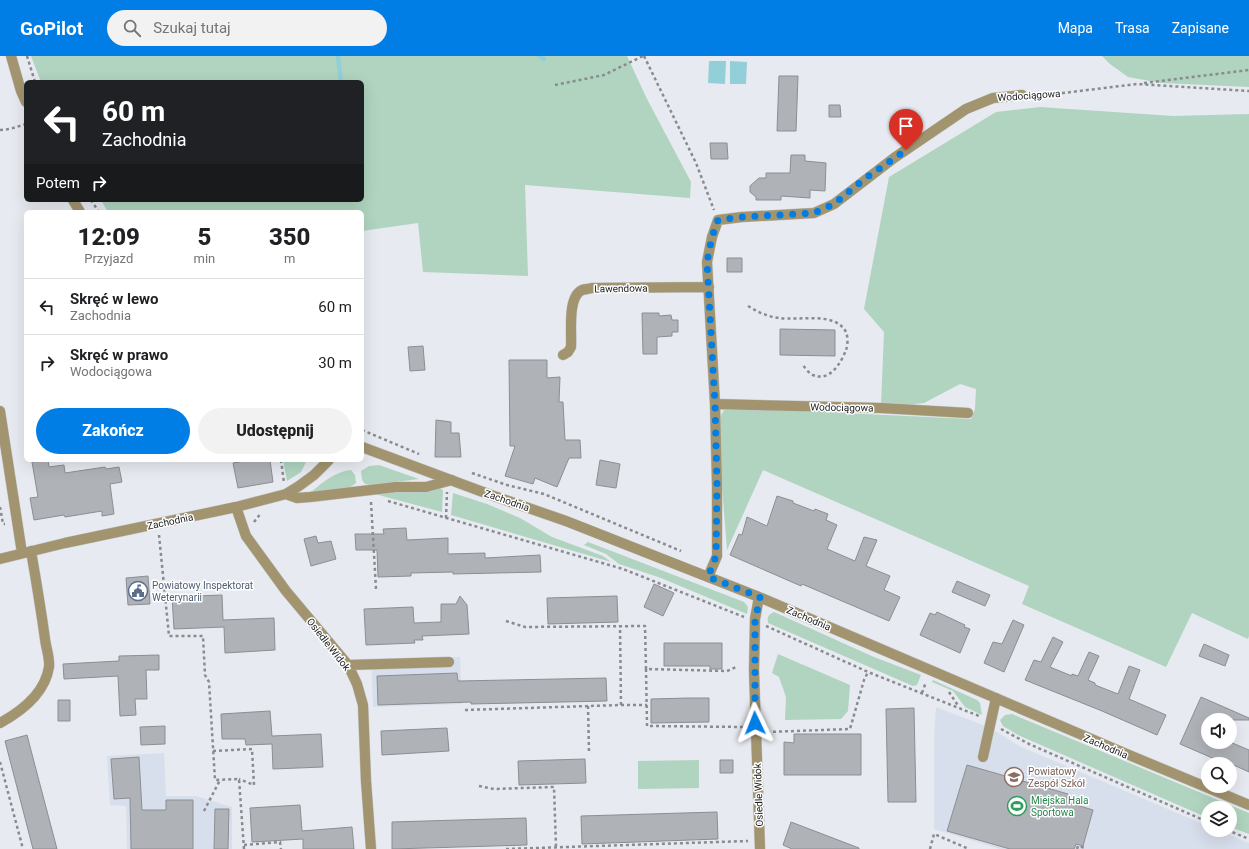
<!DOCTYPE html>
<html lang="pl">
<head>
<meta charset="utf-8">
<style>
	:root { --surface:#fff; --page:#f2f2f2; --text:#202124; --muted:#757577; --line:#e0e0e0; --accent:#007ee5 }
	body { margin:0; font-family:Roboto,sans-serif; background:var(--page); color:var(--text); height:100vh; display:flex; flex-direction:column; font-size:15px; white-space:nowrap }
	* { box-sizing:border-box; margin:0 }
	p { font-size:13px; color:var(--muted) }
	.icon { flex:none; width:22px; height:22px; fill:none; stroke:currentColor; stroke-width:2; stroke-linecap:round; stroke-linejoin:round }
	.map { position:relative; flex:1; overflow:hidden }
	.side { position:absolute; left:24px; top:154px; width:340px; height:252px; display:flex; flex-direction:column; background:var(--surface); border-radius:6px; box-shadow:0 4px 16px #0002 }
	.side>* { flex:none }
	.top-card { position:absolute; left:24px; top:24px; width:340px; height:122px; border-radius:6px; box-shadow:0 4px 16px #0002; background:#202124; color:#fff; overflow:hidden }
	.fabs { position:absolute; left:1201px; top:657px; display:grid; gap:8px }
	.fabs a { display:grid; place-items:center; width:36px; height:36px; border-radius:50%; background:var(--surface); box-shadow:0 4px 16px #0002; font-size:20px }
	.pin { position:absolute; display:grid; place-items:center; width:34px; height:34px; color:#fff; margin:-41px -17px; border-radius:50% 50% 50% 0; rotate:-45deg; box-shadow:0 0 4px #0007 }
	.pin .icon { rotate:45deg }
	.me { position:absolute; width:44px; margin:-22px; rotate:358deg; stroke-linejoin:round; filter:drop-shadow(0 0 3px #0008) }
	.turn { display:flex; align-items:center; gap:14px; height:84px; padding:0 12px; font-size:18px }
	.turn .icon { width:52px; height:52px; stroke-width:2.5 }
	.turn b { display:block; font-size:28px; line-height:34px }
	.then { display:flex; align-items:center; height:38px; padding:0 12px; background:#0003; gap:8px; font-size:15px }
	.eta { display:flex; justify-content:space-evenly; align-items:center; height:68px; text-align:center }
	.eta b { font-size:24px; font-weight:800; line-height:28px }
	.button { display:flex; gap:8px; margin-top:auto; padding:8px 12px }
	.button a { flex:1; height:46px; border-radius:24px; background:var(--accent); color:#fff; font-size:16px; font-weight:800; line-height:46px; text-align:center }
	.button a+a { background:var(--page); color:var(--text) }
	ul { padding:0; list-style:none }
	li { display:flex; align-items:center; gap:12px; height:56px; padding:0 12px; border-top:1px solid var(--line) }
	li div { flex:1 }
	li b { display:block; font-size:15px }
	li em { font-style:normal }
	header { display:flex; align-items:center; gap:24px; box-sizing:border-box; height:56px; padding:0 20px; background:var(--accent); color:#fff }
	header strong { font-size:19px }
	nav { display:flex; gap:22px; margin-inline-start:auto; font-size:14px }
	.search { width:280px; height:36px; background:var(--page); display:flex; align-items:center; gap:10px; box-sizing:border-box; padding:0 14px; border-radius:22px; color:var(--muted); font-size:15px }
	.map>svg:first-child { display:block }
</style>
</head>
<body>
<header>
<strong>GoPilot</strong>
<div class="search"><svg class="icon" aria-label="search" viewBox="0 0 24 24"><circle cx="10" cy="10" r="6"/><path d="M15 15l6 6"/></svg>Szukaj tutaj</div>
<nav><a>Mapa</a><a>Trasa</a><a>Zapisane</a></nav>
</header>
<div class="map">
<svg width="1249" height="793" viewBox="0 0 1249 793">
	<rect width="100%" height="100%" fill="#e7eaf0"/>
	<!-- built -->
	<path fill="#d8dfec" d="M460,601L462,648L373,651L371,604Z
		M936,651L978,667L997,676L1019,690L1208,770V774H1218L1249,787V793H1000L934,773V681Z
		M164,697L166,740H196L232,751V793H127L126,750L110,749L107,700Z"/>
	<!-- green -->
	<path fill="#b0d4bf" d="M31,0H627L647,43L691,126L690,142L525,129L528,220L423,216L418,167L362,175V156H108L101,144H362V26H41Z
		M1102,0H1249V31L1161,27L1128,21L1110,8Z
		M1040,51L1173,60L1249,58V580L1248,583L1192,557L1166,611L1022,548L1029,530L763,414L727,494L717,367L724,354L757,353L971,363L975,353L976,333L960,328L924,347L898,350L881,349L884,276L864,253L889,121L996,56Z
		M283,404H307L301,416L287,425Z
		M379,409L419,423L372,429L365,428L362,424L361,415L369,410Z
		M351,414L355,419L356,427L349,432L310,437C323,426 334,416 351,414Z
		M433,430L443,434L442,456L371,437Z
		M453,437L487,448L520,462L552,481L603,500L611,506L451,459Z
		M588,486L744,546L748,551L747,558L661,522L619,508L606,498L584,489Z
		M774,556L874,601L921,619L917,629L913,630L768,567C767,561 768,559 774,556Z
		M778,598L850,629L848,655L841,663L785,664L786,641L779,621L772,617Z
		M933,624L977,644L980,647L982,659L965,651L953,635L932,626Z
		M1012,658L1249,757V778L1230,771V752H1208V762L1018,679L1003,670L1000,664L1005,659Z
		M699,704V732L638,733V705Z"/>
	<!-- water -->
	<path fill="#93cfd8" d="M709,5H726L725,28L708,27Z
		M730,5L747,6L746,28H730Z"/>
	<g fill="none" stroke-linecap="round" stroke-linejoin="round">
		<!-- stream -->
		<path stroke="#93cfd8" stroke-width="4.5" d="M338,0L341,26
			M539,0L544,3"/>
	</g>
	<!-- building -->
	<path fill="#afb2b7" stroke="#8b8e93" d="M779,20H798L796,75H777Z
		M829,49H840L841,61H829Z
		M710,87H727L728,103H711Z
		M791,99H805V105L826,107L825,135L810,134V142L781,140V144H756V141L750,136V130L759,122H766V117H790Z
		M727,202H742V216H727Z
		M642,257H659V260L671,259L672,264H678V276H672V280L657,281V298H643Z
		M780,273L835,274V300L780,299Z
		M423,290L425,314L410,315L408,291Z
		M509,304H547V322L560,321L559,346H563L565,384H580L581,402H569L557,431L535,422L533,428L505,420L515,390H510Z
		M436,364L451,366V377H459L461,401H435Z
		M48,404L49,411L64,409L65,417L105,411L106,413L119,411L122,426L110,428L114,458L102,460V455L65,461L64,459L34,464L30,442L38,441L32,406Z
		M251,404H270L273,426L238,432L233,407Z
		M600,404L620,408L616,432L596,429Z
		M777,440L793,445V447L814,455L815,453L828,458L826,464L837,469L827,493L855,505L864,481L877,484L866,510L890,520L884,534L900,541L889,565L802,528L801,530L730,499L739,478L742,479L747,461L767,470Z
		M406,472L407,484L448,482V498L485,497V502L540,499L541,516L453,518V516L411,517V520L378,521L377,494H356L355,478H384L383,473Z
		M316,480L318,487L331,485L336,503L311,510L304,483Z
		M148,520L150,548L128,549L126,522Z
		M957,525L990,539L985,550L952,536Z
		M654,528L674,537L663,560L644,551Z
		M222,539L223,564L274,562L275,594L225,597L224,571L174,573L172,541Z
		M460,540L467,549L469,578L422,580L423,584H414L415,587L366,589L364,553L413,551L414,567L441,566V548H456Z
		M617,540L618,566L548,568L547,542Z
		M937,556L965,569L964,571L970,573L960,597L920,579L930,557L935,559Z
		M1013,564L1024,569L1004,616L984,607L993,586L1002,588Z
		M1053,581L1063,586L1050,611L1072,620V618L1078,620L1089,596L1099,600L1088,624L1095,627V629L1118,638L1129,610L1140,614L1129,643L1166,659L1157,679L1102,655L1025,624L1034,604L1041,606Z
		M664,587H722V613H710V610H664Z
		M1204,588L1229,599L1225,610L1199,600Z
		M159,599V614H146L147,643H135L136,659L120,660L118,620L64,623L63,608L119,605V600Z
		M457,617L458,625L606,622L607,645L471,648V646L378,649L377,620Z
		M1201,641L1249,662V664H1208V686H1230L1249,694V716L1218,702L1217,704L1180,688Z
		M689,642H709V666L651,667V643Z
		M58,644H70V665H58Z
		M914,652L916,746H888L886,653Z
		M270,655L272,680L321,678L323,711L273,713L272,688L246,689L245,683H222L221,658Z
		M165,670V688L141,689L140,671Z
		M447,672L449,695L382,699L381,675Z
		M794,678H861V719H784V686L794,687Z
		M27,679L33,702L57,793H33L25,762L5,685Z
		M139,701L142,754H166V744H193V793H131L130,742L114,743L111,703Z
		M585,703L586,727L519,729L518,705Z
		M720,704H733V717H720Z
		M967,709L1068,738L1066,746L1093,754L1083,790L1076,788L1074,793H1010L947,775Z
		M300,749L302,775L352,771L354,793H303V783L252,786L250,752Z
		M215,753H229L228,793H214Z
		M717,756L718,783L582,788L581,760Z
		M526,762L527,789L392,793V766Z
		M791,766L859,792V793H792L783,789Z"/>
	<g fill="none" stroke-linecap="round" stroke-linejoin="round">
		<defs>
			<path id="minor" d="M11,0L21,35L26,46
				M73,144L80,156
				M563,299L568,296L571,291C572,277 567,241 582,234C585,233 589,233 592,232L709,231
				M715,348L881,352L968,357
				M0,355L22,497
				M362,391L491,439L566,465L759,541L1122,696L1249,749
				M286,438L297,442L310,441L396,431H426L452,424
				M236,451L246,480L286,535L348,609L357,628L363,649L366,725L371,793
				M0,503L65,487L236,451L286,438L299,430L314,419L329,404
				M708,521L717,500V429L715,348L707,206L712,181L718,164L742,161L814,157L834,148L894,102L966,53L993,42L1022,39
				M759,541L755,563L754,615L760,793
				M348,609L449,606
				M0,667C22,655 45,637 49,611C50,602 46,592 45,583C41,554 36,524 31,495
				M983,701L996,642"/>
		</defs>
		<!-- minor casing -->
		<use href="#minor" stroke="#c4c6cb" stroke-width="11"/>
		<!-- path -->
		<path stroke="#898b8f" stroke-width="2.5" stroke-dasharray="3 3" stroke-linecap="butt" d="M27,0L35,26
			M644,0L696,107L714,154
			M1144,27L1249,14
			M555,29L604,19L643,0
			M1032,38L1063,37L1137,28L1249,35
			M0,74L10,73L26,68
			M91,144L99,156
			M748,250C758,256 768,261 780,262C799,265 835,255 846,276C848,281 848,289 846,294C841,307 829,328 811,318C808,316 805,312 803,309
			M362,374L419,398
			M281,404L284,427
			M472,417L507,429L544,438L681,495
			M388,445L623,513L744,561
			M371,446L376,533
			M0,451L3,468H5
			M446,462L447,436
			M254,466L261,457
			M159,479L169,580H203L205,619L209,626L215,724L239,723L244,793
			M506,565L525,571L645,570L646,613L727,615L736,611
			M766,570L868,616L979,660
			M646,613L647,670L744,671
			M949,636L959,651
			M922,637L926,626
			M621,649H647
			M588,650L589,697
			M465,654L621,649L620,570
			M1001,673L1029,688L1208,766
			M767,676L850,673L864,624L868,616
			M213,695L252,693L254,729L239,723
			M0,706L23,793
			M479,730L494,733L554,731L556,791
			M204,755L220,724
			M1227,774L1249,783
			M244,789L280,786L281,793
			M506,793L748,785
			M930,793L934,778L969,793
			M1077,793L1078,790L1086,792"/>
		<!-- minor -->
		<use href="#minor" stroke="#a2946e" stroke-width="10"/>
	</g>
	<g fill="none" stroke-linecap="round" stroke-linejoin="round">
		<!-- route -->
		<path stroke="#007ee5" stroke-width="7" stroke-dasharray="0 12.6" d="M755,667V565L760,541L708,521L716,500L717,429L715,348L707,206L712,181L718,164L742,161L814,157L834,148L863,124L906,94"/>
	</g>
	<!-- icons -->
	<defs>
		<symbol id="civic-ring" viewBox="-11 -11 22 22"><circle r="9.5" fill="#fff" stroke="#5c6f8a" stroke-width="1.5"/><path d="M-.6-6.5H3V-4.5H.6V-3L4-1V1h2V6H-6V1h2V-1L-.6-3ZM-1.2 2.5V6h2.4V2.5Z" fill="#5c6f8a"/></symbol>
		<symbol id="school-ring" viewBox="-11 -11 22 22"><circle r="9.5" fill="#fff" stroke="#8d6e63" stroke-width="1.5"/><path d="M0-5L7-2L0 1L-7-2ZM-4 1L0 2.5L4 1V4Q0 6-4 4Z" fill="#8d6e63"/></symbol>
		<symbol id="stadium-ring" viewBox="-11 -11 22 22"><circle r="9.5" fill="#fff" stroke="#2e9e5b" stroke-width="1.5"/><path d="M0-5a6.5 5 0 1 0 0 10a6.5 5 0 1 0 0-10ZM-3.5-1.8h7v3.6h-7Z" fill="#2e9e5b"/></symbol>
	</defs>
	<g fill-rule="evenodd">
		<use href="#civic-ring" x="127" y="524" width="22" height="22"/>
		<use href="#school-ring" x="1003" y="710" width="22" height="22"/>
		<use href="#stadium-ring" x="1006" y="739" width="22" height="22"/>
	</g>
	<g text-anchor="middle" stroke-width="3" stroke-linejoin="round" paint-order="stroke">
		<!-- street labels -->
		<g font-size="10" fill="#222325" stroke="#fff">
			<text transform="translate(1029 39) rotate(-4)" y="4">Wodociągowa</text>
			<text transform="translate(621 232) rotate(-1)" y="4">Lawendowa</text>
			<text transform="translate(842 351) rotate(1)" y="4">Wodociągowa</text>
			<text transform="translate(507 444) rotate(19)" y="4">Zachodnia</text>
			<text transform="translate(170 465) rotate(-12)" y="4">Zachodnia</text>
			<text transform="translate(809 562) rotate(23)" y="4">Zachodnia</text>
			<text transform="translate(329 588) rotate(52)" y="4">Osiedle Widok</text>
			<text transform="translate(1106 690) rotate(23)" y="4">Zachodnia</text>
			<text transform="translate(758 739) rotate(-92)" y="4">Osiedle Widok</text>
		</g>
		<!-- service labels -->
		<g font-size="10" fill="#4e5e75" stroke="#fff" text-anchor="start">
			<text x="152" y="533">Powiatowy Inspektorat<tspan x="152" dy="12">Weterynarii</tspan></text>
		</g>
		<!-- education labels -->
		<g font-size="10" fill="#785e54" stroke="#fff" text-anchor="start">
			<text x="1028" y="719">Powiatowy<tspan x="1028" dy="12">Zespół Szkół</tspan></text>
		</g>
		<!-- leisure labels -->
		<g font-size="10" fill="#27864d" stroke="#fff" text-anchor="start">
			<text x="1031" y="748">Miejska Hala<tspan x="1031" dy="12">Sportowa</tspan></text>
		</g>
	</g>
</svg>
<div class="fabs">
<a><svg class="icon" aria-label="sound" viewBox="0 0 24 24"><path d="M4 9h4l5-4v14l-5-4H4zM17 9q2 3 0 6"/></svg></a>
<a><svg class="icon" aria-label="search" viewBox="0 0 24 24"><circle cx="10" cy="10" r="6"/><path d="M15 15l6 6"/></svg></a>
<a><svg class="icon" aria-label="layers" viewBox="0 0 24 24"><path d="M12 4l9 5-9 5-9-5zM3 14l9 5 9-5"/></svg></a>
</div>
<div class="pin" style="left:906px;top:94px;background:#d93025"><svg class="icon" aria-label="arrive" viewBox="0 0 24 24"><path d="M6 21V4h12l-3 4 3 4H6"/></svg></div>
<svg class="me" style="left:755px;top:667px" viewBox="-20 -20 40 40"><path d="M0-17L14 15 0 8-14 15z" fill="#007ee5" stroke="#fff" stroke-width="4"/></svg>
<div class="top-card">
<div class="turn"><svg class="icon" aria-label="left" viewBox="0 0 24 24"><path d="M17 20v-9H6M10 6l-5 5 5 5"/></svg><div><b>60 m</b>Zachodnia</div></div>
<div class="then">Potem<svg class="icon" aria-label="right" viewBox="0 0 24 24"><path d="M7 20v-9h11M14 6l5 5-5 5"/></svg></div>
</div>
<section class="side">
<div class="eta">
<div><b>12:09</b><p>Przyjazd</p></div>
<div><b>5</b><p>min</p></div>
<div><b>350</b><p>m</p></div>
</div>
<ul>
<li><svg class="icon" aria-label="left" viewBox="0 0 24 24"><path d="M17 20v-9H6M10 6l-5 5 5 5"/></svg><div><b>Skręć w lewo</b><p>Zachodnia</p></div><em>60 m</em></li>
<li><svg class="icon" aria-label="right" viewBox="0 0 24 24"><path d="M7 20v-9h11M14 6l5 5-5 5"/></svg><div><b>Skręć w prawo</b><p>Wodociągowa</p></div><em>30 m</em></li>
</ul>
<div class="button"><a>Zakończ</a><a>Udostępnij</a></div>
</section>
</div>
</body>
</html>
